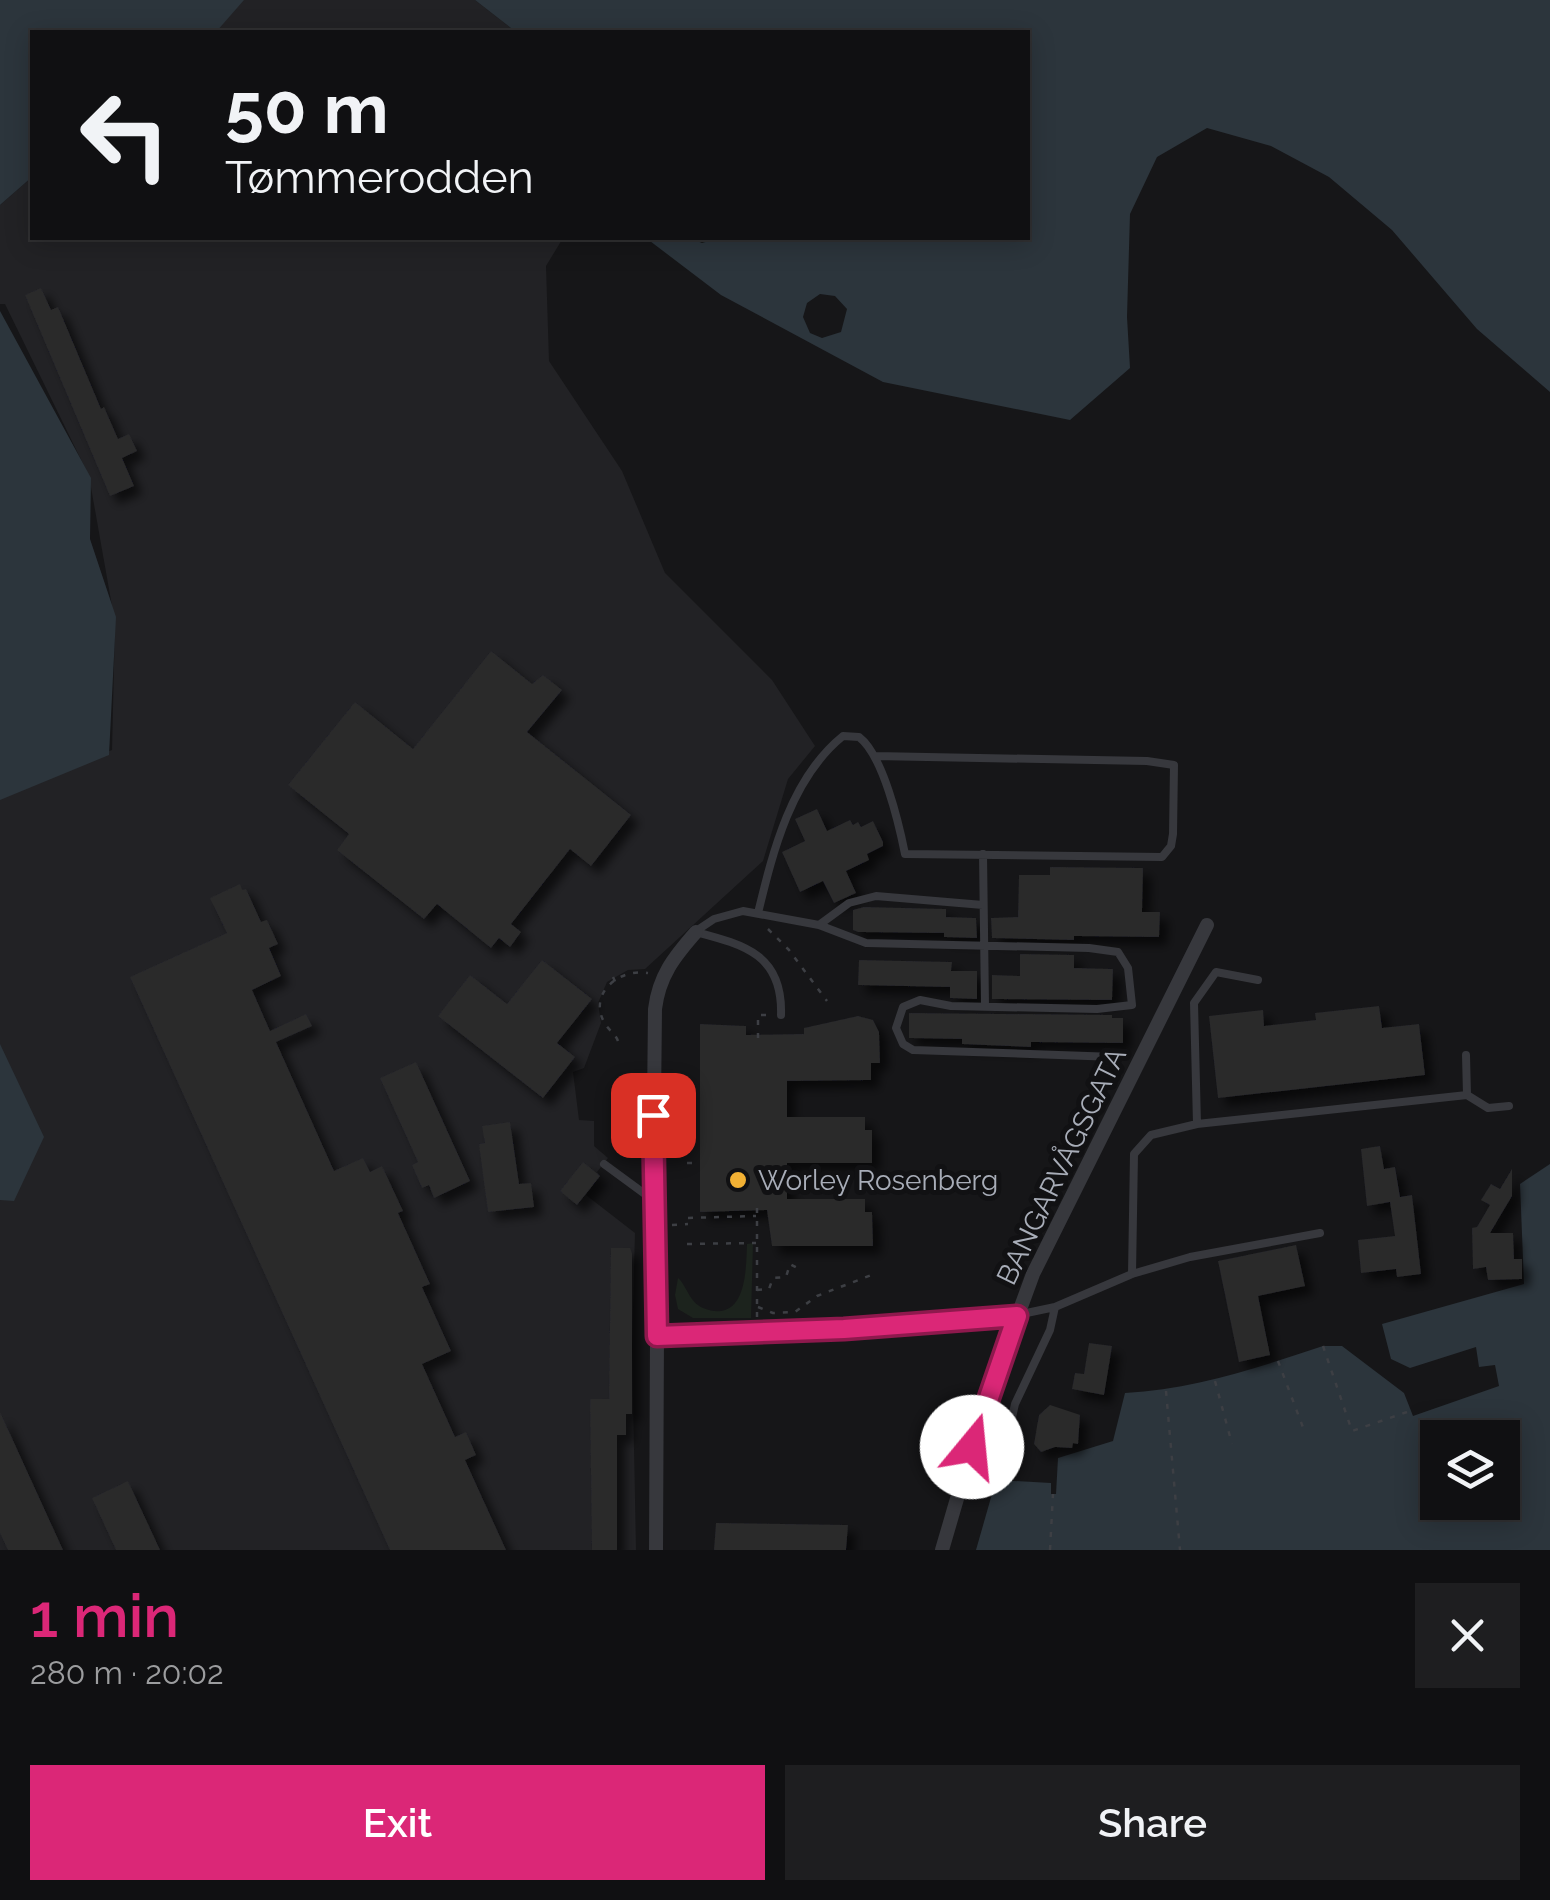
<!DOCTYPE html>
<html lang="en">
<head>
<meta charset="utf-8">
<style>
	:root { --surface:#101012; --page:#1e1e20; --text:#f1f3f6; --muted:#9c9d9f; --line:#303032; --accent:#db2777 }
	body { margin:0; font-family:Raleway,sans-serif; background:var(--page); color:var(--text); height:100vh; display:flex; flex-direction:column; font-size:38px; white-space:nowrap }
	* { box-sizing:border-box; margin:0 }
	p { font-size:32px; color:var(--muted) }
	.icon { flex:none; width:55px; height:55px; fill:none; stroke:currentColor; stroke-width:2; stroke-linecap:round; stroke-linejoin:round }
	.map { position:relative; height:1550px; overflow:hidden }
	.side { display:flex; flex-direction:column; background:var(--surface); flex:1 }
	.side>* { flex:none }
	.hud { position:absolute; left:30px; top:30px; width:1000px; height:210px; border-radius:0px; box-shadow:0 5px 25px #0003,0 0 0 2px var(--line); background:#101012; color:var(--text); overflow:hidden }
	.buttons { position:absolute; left:1420px; top:1420px; display:grid; gap:20px }
	.buttons a { display:grid; place-items:center; width:100px; height:100px; border-radius:0px; background:var(--surface); box-shadow:0 5px 25px #0003,0 0 0 2px var(--line); font-size:50px }
	.pin { position:absolute; display:grid; place-items:center; width:85px; height:85px; color:#fff; margin:-42px; border-radius:20px; box-shadow:0 5px 15px #0006 }
	.me { position:absolute; width:110px; margin:-55px; rotate:17deg; stroke-linejoin:round; filter:drop-shadow(0 0 8px #0008) }
	.turn { display:flex; align-items:center; gap:35px; height:210px; padding:0 30px; font-size:45px }
	.turn .icon { width:130px; height:130px; stroke-width:2.5 }
	.turn b { display:block; font-size:70px; line-height:85px }
	.round { display:grid; place-items:center; flex:none; width:105px; height:105px; border-radius:0px; background:var(--page) }
	.headline { display:flex; align-items:center; justify-content:space-between; height:170px; padding:0 30px }
	h1 { font-size:60px; font-weight:600; line-height:75px; color:var(--accent) }
	.button { display:flex; gap:20px; margin-top:auto; padding:20px 30px }
	.button a { flex:1; height:115px; border-radius:0px; background:var(--accent); color:#fff; font-size:40px; font-weight:600; line-height:115px; text-align:center }
	.button a+a { background:var(--page); color:var(--text) }
	.map>svg:first-child { display:block }
</style>
</head>
<body>
<div class="map">
<svg width="1550" height="1550" viewBox="0 0 1550 1550">
	<defs>
		<filter id="shadow"><feDropShadow dx="8" dy="8" stdDeviation="5" flood-color="#0009"/></filter>
	</defs>
	<rect width="100%" height="100%" fill="#161618"/>
	<!-- built -->
	<path fill="#222225" d="M240,0H475L516,32H211Z
		M32,177V238H563L546,266L549,361L622,471L665,573L772,680L815,746L788,779L763,861L645,969L628,970L607,982L598,1003L601,1023L584,1068L573,1072L579,1120L594,1121V1146L608,1158L597,1172L600,1176L586,1195L635,1233L632,1346L636,1550H0V794L112,750L115,623L89,476L5,304H0V205Z"/>
	<!-- green -->
	<path fill="#1c231d" d="M753,1243L751,1318H693L678,1309L675,1295L678,1278C687,1286 689,1302 703,1308C747,1325 746,1269 747,1244Z"/>
	<!-- water -->
	<path fill="#2c353c" fill-rule="evenodd" d="M0,0H244L216,32H32V177L0,205Z
		M475,0H1550V392L1477,329L1392,230L1329,177L1271,146L1207,128L1157,157L1130,214L1127,317L1130,368L1070,420L883,382L721,295L646,238H690L702,243L719,238H1028V32H516ZM820,294L835,296L847,309L841,332L822,338L810,333L803,317L807,303Z
		M0,311L91,478L90,539L116,617L109,755L0,800Z
		M0,1044L44,1137L14,1201L0,1200Z
		M1550,1164V1550H976L996,1480L1051,1483V1494H1056L1058,1458L1113,1441L1125,1393C1194,1389 1257,1368 1323,1346H1342L1404,1393L1413,1416L1499,1386L1495,1365L1479,1367L1476,1347L1410,1368L1391,1359L1382,1324L1524,1284L1520,1184ZM1438,1438H1502V1502H1438Z"/>
	<!-- building -->
	<path fill="#29292c" filter="url(#shadow)" d="M41,288L51,310L58,307L101,409L104,407L118,439L129,434L137,451L122,458L134,486L110,496L25,295Z
		M491,651L532,684L543,675L562,690L527,732L631,815L591,866L570,849L511,924L521,932L510,947L499,938L491,948L437,904L424,919L337,850L349,834L288,785L355,702L413,749Z
		M817,809L827,831L850,820L853,825L858,822L861,827L873,821L883,842V846L867,854L869,860L846,871L856,893L834,903L823,881L800,892L782,852L805,841L795,819Z
		M1050,867L1143,868L1142,912H1160L1159,937L1074,936V940L992,938L991,918L1018,917L1019,875H1050Z
		M240,884L242,890L246,889L261,922L267,920L278,944L269,948L281,976L252,990L270,1031L306,1014L312,1026L276,1042L334,1171L363,1158L370,1172L382,1166L403,1211L398,1213L430,1284L422,1287L451,1351L422,1364L455,1437L466,1432L476,1455L465,1460L506,1550H390L130,977L227,933L210,898Z
		M864,907L946,909V917L976,918L977,938L944,937V933L858,932L853,930V910Z
		M1020,954L1074,955V968L1113,969L1112,1000L992,999V975L1020,976Z
		M542,960L592,999L557,1043L575,1057L543,1098L438,1016L470,975L507,1004Z
		M859,960L952,962L951,971H977V999L950,998V987L858,985Z
		M1379,1006L1382,1028L1419,1024L1425,1075L1218,1098L1209,1016L1263,1010L1264,1026L1316,1020L1315,1013Z
		M909,1013L1112,1015V1018H1123V1043L1031,1042V1047L962,1044V1039L909,1038Z
		M858,1016L873,1020L879,1032L880,1063H871V1080L787,1081V1117H865V1130H872V1163H787V1199H865V1212H872L873,1246H772L767,1210L700,1212V1024L746,1026V1035L804,1034V1028Z
		M416,1062L470,1181L434,1198L429,1185L422,1188L412,1165L418,1162L380,1078Z
		M510,1122L519,1184L531,1183L534,1207L488,1212L479,1144L485,1143L482,1126Z
		M1380,1146L1384,1169L1395,1167L1400,1197L1412,1195L1421,1274L1397,1277L1396,1269L1361,1273L1358,1240L1395,1236L1390,1202L1367,1206L1361,1149Z
		M583,1162L600,1176L577,1205L560,1191Z
		M1512,1169V1196L1490,1233H1513L1514,1259H1522V1279L1488,1280L1486,1267L1473,1269L1472,1228L1477,1227L1490,1205L1481,1200L1491,1184L1500,1189Z
		M1296,1245L1305,1286L1258,1296L1270,1355L1239,1362L1218,1261Z
		M611,1248H630L632,1254V1414H626V1435H617V1550H592L590,1399H609Z
		M1089,1343L1112,1346L1104,1395L1072,1389L1075,1373L1084,1374Z
		M1050,1405L1080,1415L1078,1444L1073,1443L1072,1448L1055,1447L1041,1452L1034,1444L1039,1415Z
		M0,1412L63,1550H8L0,1533Z
		M128,1481L160,1550H116L92,1498Z
		M716,1523L848,1525L846,1550H714Z"/>
	<g fill="none" stroke-linecap="round" stroke-linejoin="round">
		<!-- path -->
		<path stroke="#3d3f44" stroke-width="2.5" stroke-dasharray="5 8" stroke-linecap="butt" d="M768,929L789,950L827,1001
			M613,977L617,986
			M758,1038V1015H769
			M618,1041C615,1033 608,1030 604,1022C588,992 621,968 648,973
			M687,1163H700
			M688,1218L756,1216
			M672,1225L688,1224
			M687,1244L756,1243
			M757,1290L769,1289L773,1278L786,1277L790,1264L799,1269
			M758,1307L773,1313L795,1312L817,1296L874,1274
			M757,1317V1204
			M1323,1346L1352,1431L1410,1411
			M1278,1361L1304,1430
			M1215,1381L1232,1444
			M1166,1391L1180,1550
			M1050,1550L1053,1494"/>
		<!-- lane -->
		<path stroke="#37383d" stroke-width="8" d="M983,854L985,1006
			M758,913C773,851 791,778 843,736L859,737C883,755 899,824 905,854L1162,857L1171,846L1173,834L1174,765L1147,761L875,756
			M819,925L849,903L876,896L983,905
			M696,931L714,919L743,911L819,925L866,943L1089,948L1118,952L1128,968L1132,1005L1097,1009L951,1006L920,1000L903,1007L896,1028L903,1044L913,1050L1116,1057
			M696,932C745,945 783,955 781,1015
			M1466,1055L1467,1095
			M616,1113L653,1115
			M1197,1124L1194,1003L1216,972L1258,980
			M604,1164L653,1200
			M1132,1274L1134,1154L1151,1135L1197,1124L1467,1095L1488,1108L1509,1106
			M658,1336L844,1329L1017,1315L1055,1307L1132,1274L1190,1257L1320,1233
			M1002,1462L1015,1404L1050,1330L1055,1307"/>
		<!-- street -->
		<path stroke="#37383d" stroke-width="14" d="M656,1550L657,1336L653,1200L655,1009C659,976 674,957 696,932
			M942,1550L982,1413L1033,1274L1207,925"/>
	</g>
	<g fill="none" stroke-linecap="round" stroke-linejoin="round">
		<defs>
			<path id="route" d="M653,1115L657,1336L844,1329L1017,1316L972,1447"/>
		</defs>
		<!-- route casing -->
		<use href="#route" stroke="#8e194d" stroke-width="25"/>
		<!-- route -->
		<use href="#route" stroke="#db2777" stroke-width="18"/>
	</g>
	<!-- markers -->
	<circle fill="#f2b134" stroke="#111113" stroke-width="4" cx="738" cy="1180" r="10"/>
	<g text-anchor="middle" stroke-width="10" stroke-linejoin="round" paint-order="stroke">
		<!-- street labels -->
		<g font-size="28" fill="#a8adb8" stroke="#111113">
			<text transform="translate(1061 1166) rotate(-64)" y="10">BANGARVÅGSGATA</text>
		</g>
		<!-- poi labels -->
		<g font-size="28" fill="#a8adb8" stroke="#111113" text-anchor="start">
			<text x="758" y="1190">Worley Rosenberg</text>
		</g>
	</g>
</svg>
<div class="buttons">
<a><svg class="icon" aria-label="layers" viewBox="0 0 24 24"><path d="M12 4l9 5-9 5-9-5zM3 14l9 5 9-5"/></svg></a>
</div>
<div class="pin" style="left:653px;top:1115px;background:#d93025"><svg class="icon" aria-label="arrive" viewBox="0 0 24 24"><path d="M6 21V4h12l-3 4 3 4H6"/></svg></div>
<svg class="me" style="left:972px;top:1447px" viewBox="-20 -20 40 40"><circle r="19" fill="#fff"/><path d="M0-13L10 11 0 6-10 11z" fill="#db2777"/></svg>
<div class="hud">
<div class="turn"><svg class="icon" aria-label="left" viewBox="0 0 24 24"><path d="M17 20v-9H6M10 6l-5 5 5 5"/></svg><div><b>50 m</b>Tømmerodden</div></div>
</div>
</div>
<section class="side">
<div class="headline"><div><h1>1 min</h1><p>280 m · 20:02</p></div><a class="round"><svg class="icon" aria-label="close" viewBox="0 0 24 24"><path d="M6 6l12 12M18 6L6 18"/></svg></a></div>
<div class="button"><a>Exit</a><a>Share</a></div>
</section>
</body>
</html>
